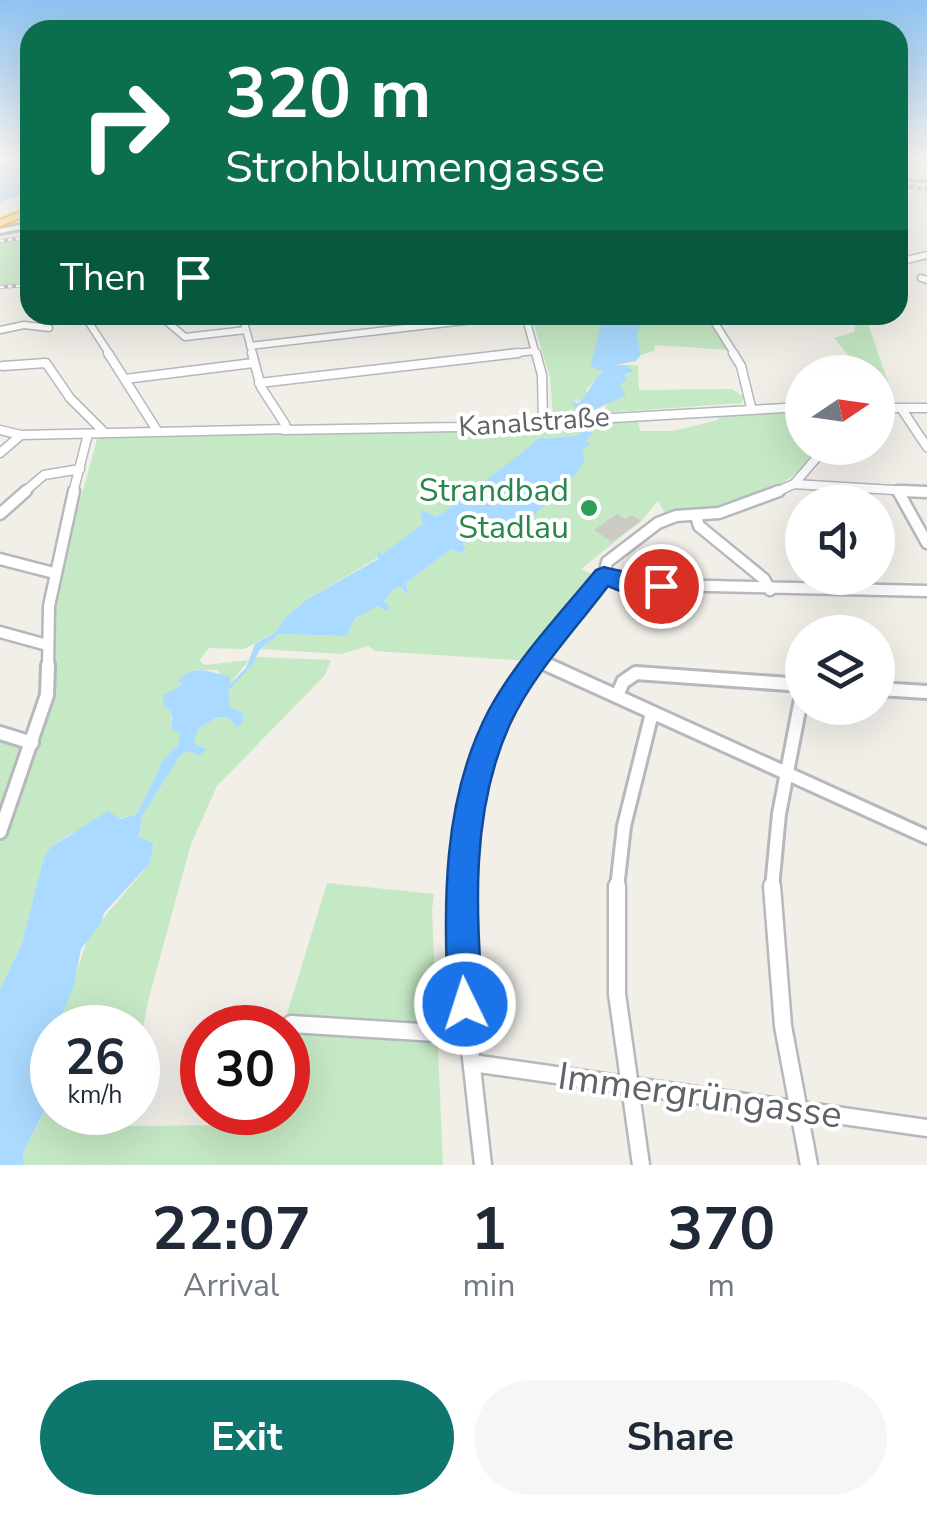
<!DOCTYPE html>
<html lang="en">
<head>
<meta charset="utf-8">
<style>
	:root { --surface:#fff; --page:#f6f6f7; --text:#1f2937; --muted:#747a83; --accent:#0f766e }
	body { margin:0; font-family:"Nunito Sans",sans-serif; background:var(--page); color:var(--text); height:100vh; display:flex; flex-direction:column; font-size:38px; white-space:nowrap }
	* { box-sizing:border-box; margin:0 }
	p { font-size:32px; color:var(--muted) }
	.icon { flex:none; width:55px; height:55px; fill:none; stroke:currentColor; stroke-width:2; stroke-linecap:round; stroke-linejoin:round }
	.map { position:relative; height:1165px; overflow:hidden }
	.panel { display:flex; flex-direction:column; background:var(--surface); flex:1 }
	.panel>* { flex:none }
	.top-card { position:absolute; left:20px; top:20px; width:888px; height:305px; border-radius:30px; box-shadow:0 10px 40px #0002; background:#0b6e4f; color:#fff; overflow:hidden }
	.needle { width:65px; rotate:77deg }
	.controls { position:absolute; left:785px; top:355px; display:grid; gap:20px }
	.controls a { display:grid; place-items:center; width:110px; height:110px; border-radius:50%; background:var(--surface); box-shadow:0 10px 40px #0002; font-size:50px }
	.speed { position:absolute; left:30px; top:1005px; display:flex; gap:20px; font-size:50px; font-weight:700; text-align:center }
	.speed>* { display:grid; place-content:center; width:130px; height:130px; border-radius:50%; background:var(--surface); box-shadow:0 10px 40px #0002; line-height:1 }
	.speed small { font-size:25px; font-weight:400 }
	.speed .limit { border:15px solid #d22; background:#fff; color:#111 }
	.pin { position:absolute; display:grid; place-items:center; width:85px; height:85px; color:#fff; margin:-42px; border:5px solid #fff; border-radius:50%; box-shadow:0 2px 10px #0007 }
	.me { position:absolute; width:110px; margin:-55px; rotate:356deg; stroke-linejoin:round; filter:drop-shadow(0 0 8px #0008) }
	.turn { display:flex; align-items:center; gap:35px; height:210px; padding:0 40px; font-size:45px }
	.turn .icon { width:130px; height:130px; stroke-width:2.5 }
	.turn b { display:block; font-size:70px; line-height:85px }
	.then { display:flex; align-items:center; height:95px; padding:0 40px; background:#0003; gap:20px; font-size:38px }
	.eta { display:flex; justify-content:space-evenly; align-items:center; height:170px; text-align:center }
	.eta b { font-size:60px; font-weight:700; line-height:70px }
	.action { display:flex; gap:20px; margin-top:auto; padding:20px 40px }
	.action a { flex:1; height:115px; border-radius:60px; background:var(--accent); color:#fff; font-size:40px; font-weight:700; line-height:115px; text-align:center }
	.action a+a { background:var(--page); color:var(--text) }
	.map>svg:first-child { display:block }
</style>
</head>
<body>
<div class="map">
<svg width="927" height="1165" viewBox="0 0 927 1165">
	<rect width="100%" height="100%" fill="#f1efe8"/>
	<!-- green -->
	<path fill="#c5e8c5" d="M30,237V247L25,246L24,252L30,249V282L0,285V242Z
		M531,315H604L591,366L603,372L587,389L585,399L573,402L586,414L553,416L550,377Z
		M641,315H708L730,350L655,345L654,351L641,355L637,333Z
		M851,315H865L894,400L882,398L878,392V372H862L834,338L854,332L856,322Z
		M626,365L638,366L639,390L732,389L744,397L742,403L602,413L624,375L630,373Z
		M802,413V448H816C786,500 720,509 666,516L658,501L641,521L581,569L593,575L530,661L375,651L368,646L342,654L260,649L279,634L346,636C352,620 362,612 378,606L386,611L389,607L384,601L394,589L401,587L409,596L406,583L451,549L461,553L466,551L463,544L480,535L487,524C535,524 554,467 589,444L585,441L592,435L585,430L576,436L545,437L536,443L450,510L436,516L429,514L423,524L399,545L306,600L286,617L276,632L244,649L209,648L199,661L205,665L249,660L228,686L217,670H195L177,691L171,719L180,733L178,745L164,758L137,814C105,823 64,827 44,857L22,943L0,990V739L32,743L48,714L56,680L53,638L57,584L98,436L573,423L589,424V428L597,421L638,418L640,431H673L718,420L720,414Z
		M257,657L331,660L325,675L217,786L191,844L148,1001L138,1056V1028H57L89,935L150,863L139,838L142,816L181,753L206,748L194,743L198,729L217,717H228V691Z
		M327,883L434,894L432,910L443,1165H24L23,1152L52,1098L46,1083L52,1062V1112L127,1113L125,1126L255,1125L259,1113L288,1112V1028L283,1027Z"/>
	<!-- water -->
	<path fill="#aadaff" d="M19,158H30V192L0,202V164Z
		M604,315H641L645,320L637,333L641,355L636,361L615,365H626L633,371L624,375L627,380L619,385L626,395L590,412L594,424L589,427L592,435L585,441L590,444L582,450L585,460L574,476L531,518L524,515L513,524H488L480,535L463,544L466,550L461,553L451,549L406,583L409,596L401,587L394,589L384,601L390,607L386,611L377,606L356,618L346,636L279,634L260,649L253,664L228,691L230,707L243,714V722L237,728L228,717H217L198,729L194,743L207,749L199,756L190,751L181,754L142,816L139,837L153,843L150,863L104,913L101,923L81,949L74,985L57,1027L52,1028C52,1050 44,1077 52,1097L23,1152L24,1165H0V990L22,943L44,857L51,847L108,811L121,819L137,814L164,758L178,745L180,734L172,729V712L164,706L163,695L182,685L178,681C194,662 213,673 230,677V684L246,668L255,644L276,632L286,617L306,600L378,559V552L383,554L423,524L420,510L436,516C448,511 453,504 463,497C490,476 515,460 539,438L575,436L588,429L586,412L577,410L571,402L578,403C589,395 592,379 603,372L590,366Z"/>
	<!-- building -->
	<path fill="#cccac5" d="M617,514L625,519L632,515L641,521L612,542L594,530Z"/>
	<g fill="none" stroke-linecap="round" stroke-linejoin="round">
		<!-- tertiary-tunnel -->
		<path stroke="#ccccc8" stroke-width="6" stroke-dasharray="6 2.5" stroke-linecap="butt" d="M898,186H913"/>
		<defs>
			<path id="minor-far4" d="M898,262L927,255
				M921,278L927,280
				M84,315L110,355
				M159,315L185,337L246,330
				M242,315L253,355
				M525,315L536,355
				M710,315L735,355
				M0,330L24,325L49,328
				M250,346L516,315
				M497,355L535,351"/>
			<path id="minor-far3" d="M108,353L158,432
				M252,353L261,387L285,424L284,430
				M536,353L542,375L543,422
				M733,353L741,366L751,407
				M3,366L46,363L70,398L105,433
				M125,379L253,363
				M259,383L518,353
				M878,408H927
				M901,408L927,447
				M0,430L21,435L288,429
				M284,430L457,427L802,407
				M0,453L21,435
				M794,484L927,492
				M23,493L44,475L80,469
				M73,493L88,434
				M774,493L794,484L825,448"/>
			<path id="minor-far2" d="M898,491L927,543
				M901,491L927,492
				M0,514L26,491
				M696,516L699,526L764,579L770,590
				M0,559L54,573
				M604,576L625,584L927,591
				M0,632L47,645
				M536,660L553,668
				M48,668L49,606L74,491
				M530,668L604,576L607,562L658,523L676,516L719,513L779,491"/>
			<path id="minor-far1" d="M548,665L927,837
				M878,689L927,692
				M617,696L623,682L636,673L802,685
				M0,733L32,743
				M0,832L47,695L48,665
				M461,888C461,807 486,731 532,665
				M617,888L624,826L652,713
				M772,888L779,814L802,694"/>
			<path id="minor" d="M461,886L464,996L483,1165
				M617,886V994L641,1165
				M772,886L783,1026L809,1165
				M291,1024L469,1035
				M472,1063L927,1128"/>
			<path id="tertiary" d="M905,182L927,183V187L903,185Z
				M30,223V227L0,233V229Z"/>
			<path id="motorway" d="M30,208V214L0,226V220Z"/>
		</defs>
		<!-- minor-far4 casing -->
		<use href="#minor-far4" stroke="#b5b8bc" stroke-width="9"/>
		<!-- minor-far3 casing -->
		<use href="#minor-far3" stroke="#b5b8bc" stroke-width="11"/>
		<!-- minor-far2 casing -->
		<use href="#minor-far2" stroke="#b5b8bc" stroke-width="15"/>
		<!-- minor-far1 casing -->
		<use href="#minor-far1" stroke="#b5b8bc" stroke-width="18"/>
		<!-- minor casing -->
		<use href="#minor" stroke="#b5b8bc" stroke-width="21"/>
		<!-- tertiary casing -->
		<use href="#tertiary" stroke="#b5b8bc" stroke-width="6"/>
		<!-- motorway casing -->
		<use href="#motorway" stroke="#f9ab00" stroke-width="4"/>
		<!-- minor-far4 -->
		<use href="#minor-far4" stroke="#fff" stroke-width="6"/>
		<!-- minor-far3 -->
		<use href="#minor-far3" stroke="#fff" stroke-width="8"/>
		<!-- minor-far2 -->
		<use href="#minor-far2" stroke="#fff" stroke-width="10"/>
		<!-- minor-far1 -->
		<use href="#minor-far1" stroke="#fff" stroke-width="12"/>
		<!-- minor -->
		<use href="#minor" stroke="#fff" stroke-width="16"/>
		<!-- tertiary -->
		<use href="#tertiary" fill="#fff" fill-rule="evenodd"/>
		<!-- motorway -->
		<use href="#motorway" fill="#fde293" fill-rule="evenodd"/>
		<defs>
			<path id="rail" d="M898,166L927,167
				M898,183L927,190
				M0,241L30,237
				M0,287L30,285"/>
		</defs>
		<!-- rail casing -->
		<use href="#rail" stroke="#b6b7b8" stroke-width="4"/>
		<!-- rail -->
		<use href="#rail" stroke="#fff" stroke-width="2.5" stroke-dasharray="4" stroke-linecap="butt"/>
	</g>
	<!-- sky -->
	<linearGradient id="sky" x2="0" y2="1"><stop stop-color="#8fc3f1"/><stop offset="0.49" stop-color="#f9f8f5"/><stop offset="1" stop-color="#f9f8f5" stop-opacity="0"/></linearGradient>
	<rect width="927" height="322" fill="url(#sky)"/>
	<!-- route -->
	<path fill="#1a73e8" stroke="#114b97" stroke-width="2.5" d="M604,567C622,573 664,576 672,586C660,602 625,594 608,586C575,630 533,674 510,724C470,812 476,910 483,1004L478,1016L465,1021L453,1016L448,1004C444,905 441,801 489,710C517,659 559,615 596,570Z"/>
	<!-- markers -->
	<circle fill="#2e9e5b" stroke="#fff" stroke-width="4" cx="589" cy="508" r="10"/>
	<g text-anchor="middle" stroke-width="8" stroke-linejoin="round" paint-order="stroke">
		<!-- far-street labels -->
		<g font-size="28" fill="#5f6368" stroke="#fff">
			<text transform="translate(534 421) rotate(-4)" y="10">Kanalstraße</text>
		</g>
		<!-- leisure labels -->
		<g font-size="32" fill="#27864d" stroke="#fff" text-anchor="end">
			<text x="569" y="501">Strandbad<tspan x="569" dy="37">Stadlau</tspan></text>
		</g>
		<!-- near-street labels -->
		<g font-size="38" fill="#5f6368" stroke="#fff">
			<text transform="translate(700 1095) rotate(8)" y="13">Immergrüngasse</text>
		</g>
	</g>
</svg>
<div class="controls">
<a><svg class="needle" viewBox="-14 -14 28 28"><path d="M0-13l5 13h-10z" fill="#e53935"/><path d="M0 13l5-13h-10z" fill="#747a83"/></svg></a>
<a><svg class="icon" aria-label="sound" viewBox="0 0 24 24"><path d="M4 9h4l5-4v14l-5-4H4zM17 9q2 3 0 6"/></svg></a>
<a><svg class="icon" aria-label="layers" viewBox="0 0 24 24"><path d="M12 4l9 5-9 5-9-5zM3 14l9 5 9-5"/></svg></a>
</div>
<div class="speed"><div>26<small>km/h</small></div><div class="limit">30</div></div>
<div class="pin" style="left:661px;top:586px;background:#d93025"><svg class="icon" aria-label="arrive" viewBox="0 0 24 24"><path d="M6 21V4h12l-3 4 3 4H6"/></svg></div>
<svg class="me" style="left:465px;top:1004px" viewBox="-20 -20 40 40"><circle r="17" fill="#1a73e8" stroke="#fff" stroke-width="3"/><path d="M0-11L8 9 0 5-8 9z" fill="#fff"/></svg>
<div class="top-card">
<div class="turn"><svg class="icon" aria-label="right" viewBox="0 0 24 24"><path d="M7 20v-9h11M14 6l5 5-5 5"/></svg><div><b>320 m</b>Strohblumengasse</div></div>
<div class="then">Then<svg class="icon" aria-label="arrive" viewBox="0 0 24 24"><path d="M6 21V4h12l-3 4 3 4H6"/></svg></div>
</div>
</div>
<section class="panel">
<div class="eta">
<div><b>22:07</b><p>Arrival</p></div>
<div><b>1</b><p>min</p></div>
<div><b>370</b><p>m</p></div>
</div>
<div class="action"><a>Exit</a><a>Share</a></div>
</section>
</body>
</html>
